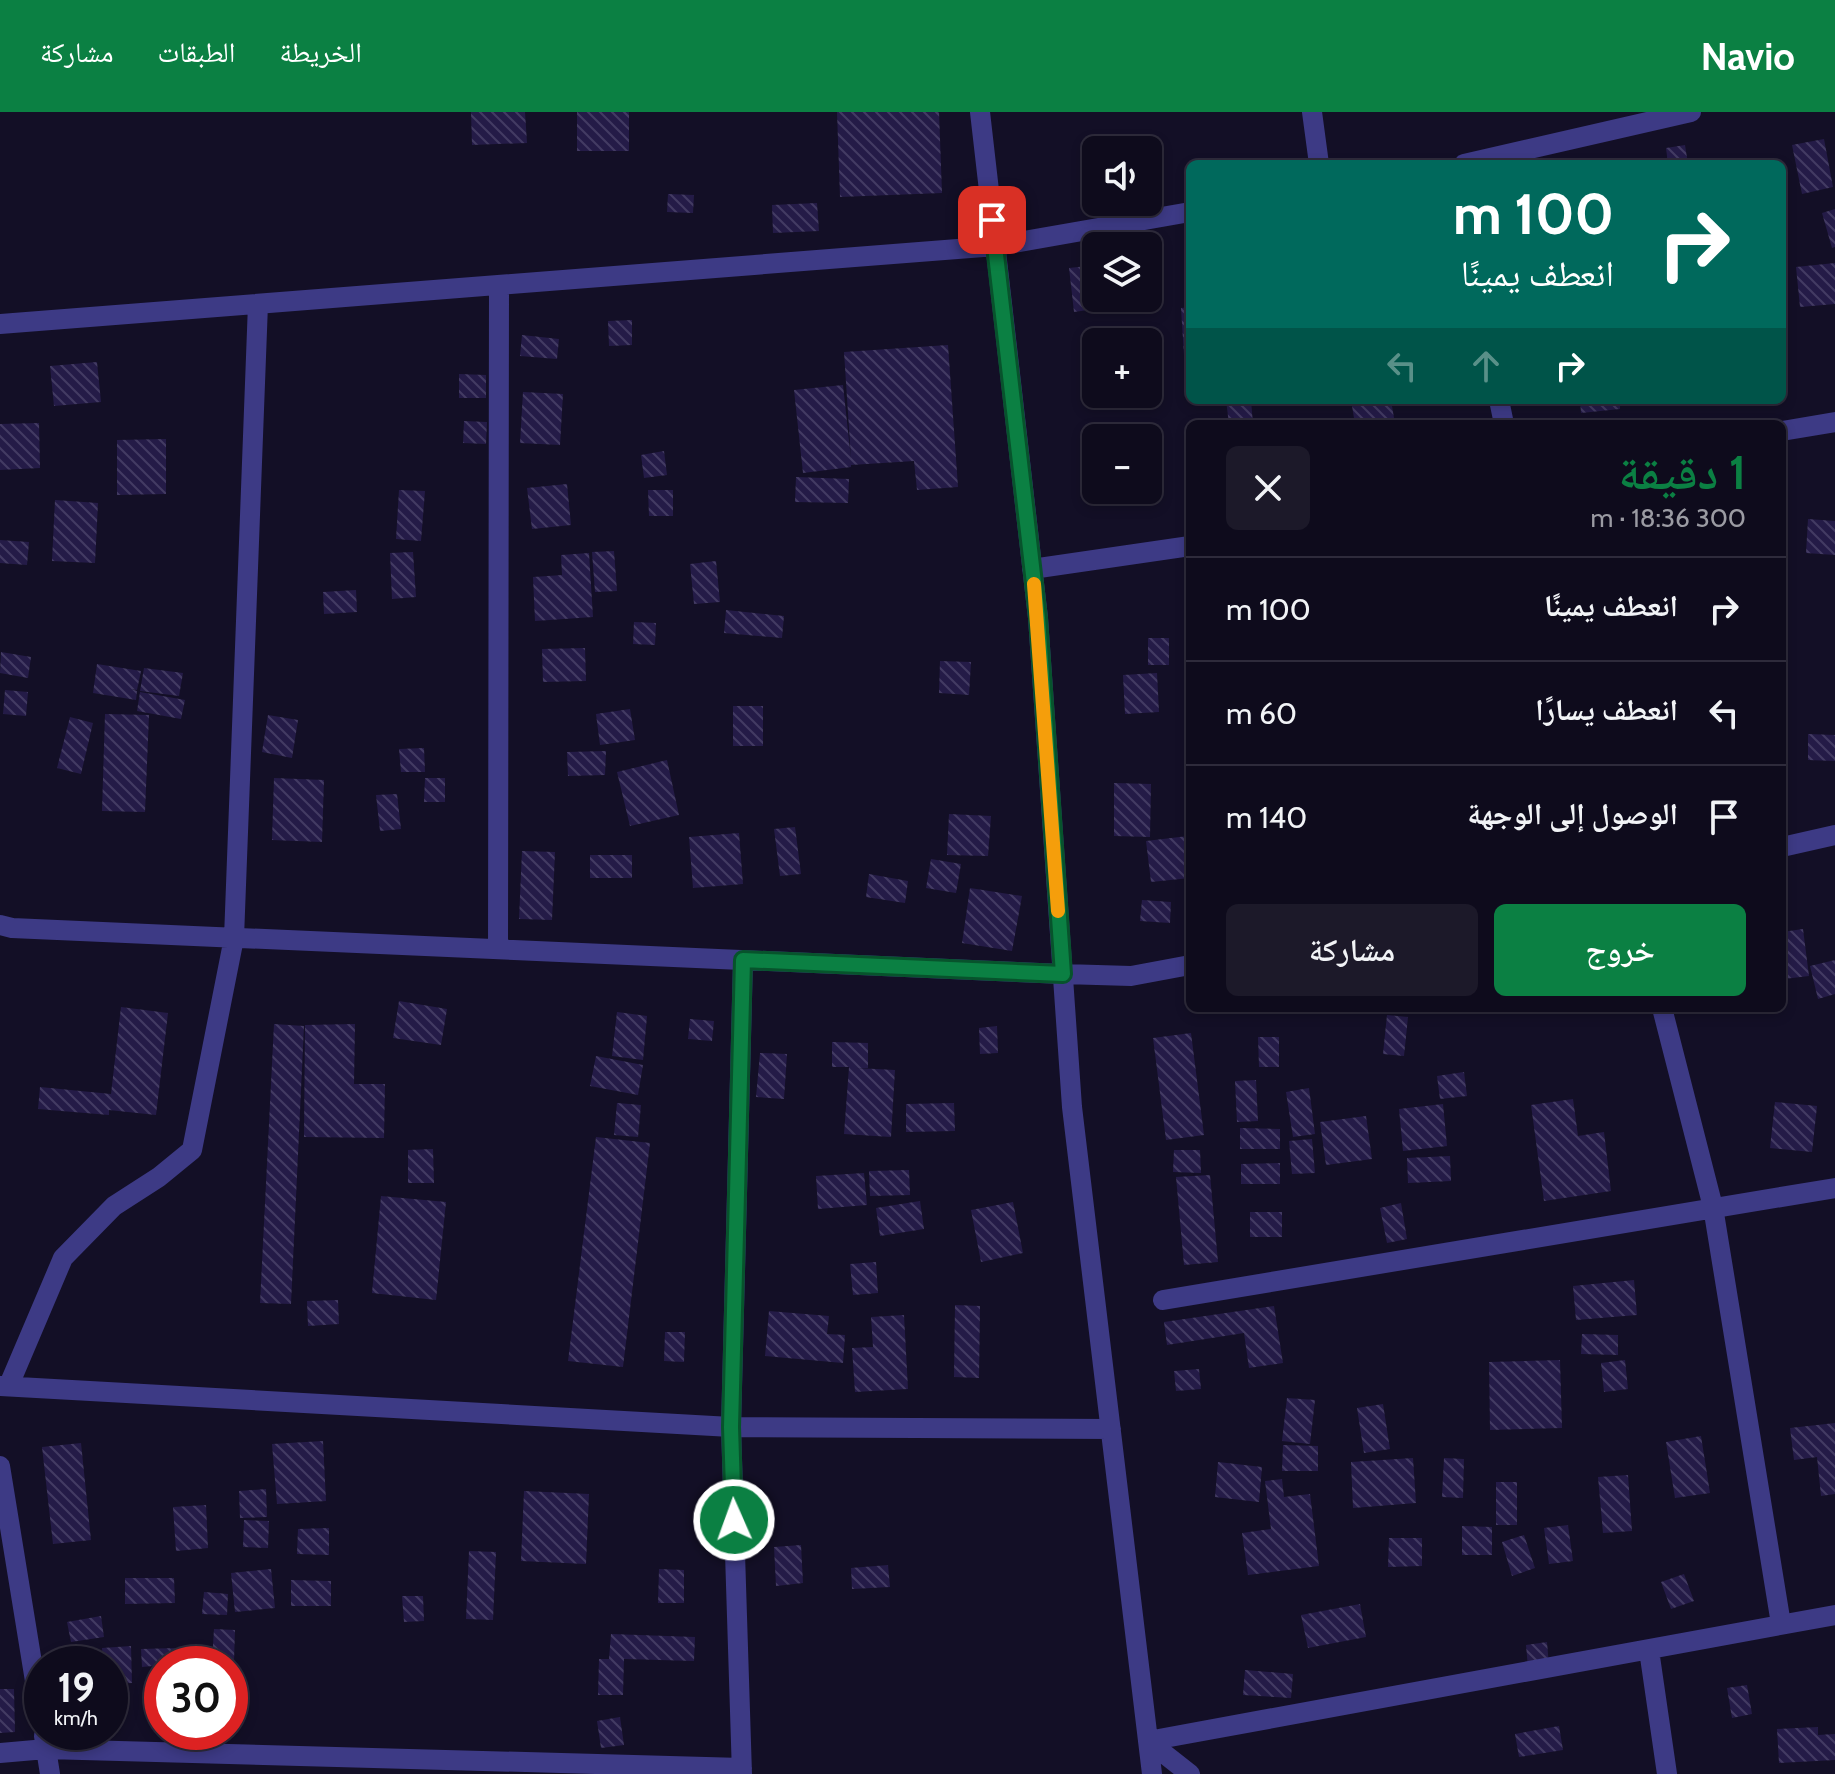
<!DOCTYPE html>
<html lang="ar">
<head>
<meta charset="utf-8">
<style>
	:root { --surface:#0e0b1c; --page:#1c1929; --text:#f1f3f6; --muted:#9b9ba3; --line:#2e2b3b; --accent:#0b8043 }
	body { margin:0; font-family:Cabin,"Noto Naskh Arabic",sans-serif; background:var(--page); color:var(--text); direction:rtl; height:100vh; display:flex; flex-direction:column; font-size:30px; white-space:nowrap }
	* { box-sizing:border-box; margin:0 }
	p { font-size:26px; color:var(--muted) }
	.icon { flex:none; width:44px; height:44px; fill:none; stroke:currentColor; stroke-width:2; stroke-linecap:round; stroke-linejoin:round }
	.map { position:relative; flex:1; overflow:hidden; direction:ltr }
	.sheet { position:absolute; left:1186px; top:308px; width:600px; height:592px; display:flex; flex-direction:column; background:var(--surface); border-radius:12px; box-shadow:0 4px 12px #0003,0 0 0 2px var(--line); direction:rtl }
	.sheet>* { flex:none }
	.guide { position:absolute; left:1186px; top:48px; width:600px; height:244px; border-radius:12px; box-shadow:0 4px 12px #0003,0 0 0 2px var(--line); direction:rtl; background:#00695c; color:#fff; overflow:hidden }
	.buttons { position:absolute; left:1082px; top:24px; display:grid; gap:16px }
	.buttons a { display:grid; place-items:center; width:80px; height:80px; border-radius:12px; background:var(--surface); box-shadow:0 4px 12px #0003,0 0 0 2px var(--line); font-size:40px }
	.speed { position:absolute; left:24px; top:1534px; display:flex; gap:16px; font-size:40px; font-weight:700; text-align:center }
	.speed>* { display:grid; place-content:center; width:104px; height:104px; border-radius:50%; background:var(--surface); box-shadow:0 4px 12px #0003,0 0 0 2px var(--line); line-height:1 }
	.speed small { font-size:20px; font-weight:400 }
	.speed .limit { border:12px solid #d22; background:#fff; color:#111 }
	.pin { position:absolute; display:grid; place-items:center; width:68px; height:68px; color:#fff; margin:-34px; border-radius:16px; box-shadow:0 4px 12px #0006 }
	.me { position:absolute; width:88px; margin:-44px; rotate:358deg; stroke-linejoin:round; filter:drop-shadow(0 0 6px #0008) }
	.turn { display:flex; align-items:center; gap:28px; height:168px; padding:0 40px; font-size:36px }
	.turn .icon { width:104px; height:104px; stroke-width:2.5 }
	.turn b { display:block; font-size:56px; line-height:68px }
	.lanes { display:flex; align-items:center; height:76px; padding:0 40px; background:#0003; justify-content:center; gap:40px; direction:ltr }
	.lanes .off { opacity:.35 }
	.round { display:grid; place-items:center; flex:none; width:84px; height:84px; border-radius:12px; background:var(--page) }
	.summary { display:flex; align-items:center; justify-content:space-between; height:136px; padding:0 40px }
	h1 { font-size:48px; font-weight:600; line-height:60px; color:var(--accent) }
	.primary-button { display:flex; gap:16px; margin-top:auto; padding:16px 40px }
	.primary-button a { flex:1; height:92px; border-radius:12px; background:var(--accent); color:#fff; font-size:32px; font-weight:600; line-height:92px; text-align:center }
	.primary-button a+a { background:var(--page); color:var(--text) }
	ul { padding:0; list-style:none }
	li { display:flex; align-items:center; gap:24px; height:104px; padding:0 40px; border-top:2px solid var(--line) }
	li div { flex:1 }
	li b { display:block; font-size:30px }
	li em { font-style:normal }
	header { display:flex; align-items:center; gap:48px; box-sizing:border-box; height:112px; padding:0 40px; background:var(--accent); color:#fff }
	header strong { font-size:38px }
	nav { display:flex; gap:44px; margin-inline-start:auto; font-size:28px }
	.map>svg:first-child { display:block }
</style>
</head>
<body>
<header>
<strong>Navio</strong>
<nav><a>الخريطة</a><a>الطبقات</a><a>مشاركة</a></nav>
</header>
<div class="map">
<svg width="1835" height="1662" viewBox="0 0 1835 1662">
	<defs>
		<pattern id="building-back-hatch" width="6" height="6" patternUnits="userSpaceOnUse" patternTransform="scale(2)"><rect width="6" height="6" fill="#241b47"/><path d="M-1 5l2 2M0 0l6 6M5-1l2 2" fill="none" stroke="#433b63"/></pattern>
	</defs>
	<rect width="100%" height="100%" fill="#130f26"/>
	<!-- building -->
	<path fill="url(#building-back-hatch)" d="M471,0H525L527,31L472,33Z
		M577,0H629V39H577Z
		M837,0H939L942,81L840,85Z
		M1824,27L1833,75L1802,82L1792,33Z
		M1685,33L1688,52H1668L1666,36Z
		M668,82L694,83L693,101L667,100Z
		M817,91L819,119L773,121L772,93Z
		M1835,97V135L1832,136L1822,101Z
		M1835,151V192L1800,195L1796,155Z
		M1096,153V186H1122L1123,193L1074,200L1069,156Z
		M1190,195V258L1185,259L1181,196Z
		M632,208V233L609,234L608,209Z
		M522,223L559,227L557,247L520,244Z
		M948,233L958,375L917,378L914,349L851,353V355L803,361L794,278L843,273L851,347L844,240Z
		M97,250L101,290L54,294L50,254Z
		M459,262L486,263V286H459Z
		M523,280L563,282L560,333L520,331Z
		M1226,288H1251L1253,312H1229Z
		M1351,288H1391L1395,312H1355Z
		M1580,288H1620V297L1581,301Z
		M464,309L487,310L486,332L463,331Z
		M39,311L40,356L0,358V312Z
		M166,327V382L117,383V328Z
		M664,339L667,363L644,366L641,343Z
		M796,365L849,367L848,391L795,390Z
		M567,372L571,413L532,417L527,376Z
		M399,378L425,379L421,429L396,427Z
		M648,378H673V404H649Z
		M55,388L98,391L95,451L52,449Z
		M1808,407L1835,409V443L1806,441Z
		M0,428L29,430L27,453L0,451Z
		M614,439L617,479L595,480L592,440Z
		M413,440L416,485L392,487L390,441Z
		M589,441L593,505L535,509L533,465L562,463L561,443Z
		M716,449L720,490L694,492L690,452Z
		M356,478L357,500L324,502L323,480Z
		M726,498L784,504L782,526L724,521Z
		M634,510L656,511L655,533L633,532Z
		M1148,526H1169V553H1148Z
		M585,536L586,569L543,570L542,537Z
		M1,540L31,545L28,566L0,561Z
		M940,549L971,550L969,583L939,581Z
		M97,552L141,559L137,578L131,577L137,579L136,588L93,581Z
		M144,556L183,561L179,584L140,579Z
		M1157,561L1159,600L1125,602L1123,563Z
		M5,578L28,580L26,604L3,602Z
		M140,580L185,588L181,607L137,599Z
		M733,594H763V634H733Z
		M630,597L635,628L600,633L596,602Z
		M105,602L149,603L145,700L102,699Z
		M268,603L298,608L292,646L262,640Z
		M70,605L93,611L81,662L57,656Z
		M1808,622L1835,623V649L1808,648Z
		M424,636L425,660H401L399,637Z
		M606,639L605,663L568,664L567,640Z
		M667,648L679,703L630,714L617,660Z
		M274,666L324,668L322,730L272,728Z
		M425,666H445V690H424Z
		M1114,671L1151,672L1150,725L1114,724Z
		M397,682L401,717L380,719L376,683Z
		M949,702L991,704L988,744L947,743Z
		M795,715L801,762L780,764L774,717Z
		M739,721L743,772L693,776L689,725Z
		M1188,724L1190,766L1151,770L1146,729Z
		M522,739L555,740L552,808L519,807Z
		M590,743H632V766H590Z
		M931,747L961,752L956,781L926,776Z
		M869,762L908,769L905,791L866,785Z
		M970,776L1022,784L1012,839L962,831Z
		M1142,788L1171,790L1170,811L1140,809Z
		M1803,817L1809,864L1784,867L1782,820Z
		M1835,848V882L1818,887L1810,854Z
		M399,889L447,897L441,933L393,926Z
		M121,895L168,901L156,1003L109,998V1003L38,997L40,975L111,982Z
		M617,900L647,904L643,948L612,944Z
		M1387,903L1408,905L1404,944L1383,942Z
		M690,907L714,909L712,929L688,927Z
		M274,912L304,914L291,1192L260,1191Z
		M355,912L354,972H385L384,1026L304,1025L305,913Z
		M997,914L998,941L980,942L979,916Z
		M1191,921L1204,1023L1166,1028L1153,926Z
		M1258,925H1279V955H1259Z
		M832,930L868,931V956H856L895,958L891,1025L844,1022L849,955H832Z
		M760,941L787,942L784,987L756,985Z
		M596,944L643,953L638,983L590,974Z
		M1464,960L1467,984L1440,987L1437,964Z
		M1256,968L1258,1009L1237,1010L1235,969Z
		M1309,976L1315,1022L1293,1025L1286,980Z
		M1573,987L1578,1024L1604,1020L1611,1079L1544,1089L1531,993Z
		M1775,990L1817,994L1812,1040L1770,1036Z
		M617,991L641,993L638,1025L614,1023Z
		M954,991L955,1019L906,1020V992Z
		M1443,992L1447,1034L1403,1039L1399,997Z
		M1366,1004L1372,1047L1326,1053L1320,1010Z
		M1240,1016L1280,1017V1037H1240Z
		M596,1025L650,1031L623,1255L568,1249Z
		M1312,1027L1315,1061L1292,1062L1289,1029Z
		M433,1037L434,1071H408V1038Z
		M1174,1038H1200L1201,1061L1173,1060Z
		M1450,1044L1451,1069L1408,1071L1407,1046Z
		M1280,1051V1072H1241V1052Z
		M909,1058L910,1083L870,1084L869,1059Z
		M864,1061L867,1093L818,1097L816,1064Z
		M1210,1063L1218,1150L1184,1153L1176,1065Z
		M381,1084L446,1090L436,1188L372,1181Z
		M920,1089L924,1117L880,1124L876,1096Z
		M1013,1090L1023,1141L981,1150L971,1098Z
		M1401,1091L1407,1127L1387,1131L1380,1096Z
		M1250,1100H1282V1125H1250Z
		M876,1150L878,1181L853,1183L850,1152Z
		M1634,1168L1637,1203L1576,1208L1573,1174Z
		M338,1188L339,1212L308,1214L307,1189Z
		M955,1193L980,1194L979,1266L954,1265Z
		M1274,1194L1283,1251L1249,1256L1244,1221L1167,1233L1164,1210Z
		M769,1199L829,1204L827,1222L845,1223L843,1251L765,1244Z
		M904,1203L908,1277L855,1280L852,1236L873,1235L871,1205Z
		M665,1220H685L684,1250L664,1249Z
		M1582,1222L1618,1223V1243L1581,1242Z
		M1560,1248L1562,1316L1490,1318L1489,1250Z
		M1625,1248L1628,1277L1604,1280L1601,1251Z
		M1199,1257L1201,1277L1176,1279L1174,1259Z
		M1287,1286L1315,1288L1310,1332L1282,1329Z
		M1383,1292L1390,1337L1364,1341L1357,1296Z
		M1835,1311V1382L1821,1384L1817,1345L1794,1348L1790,1316Z
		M1701,1324L1710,1381L1675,1386L1666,1330Z
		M323,1329L326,1389L277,1392L272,1332Z
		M81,1331L91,1428L53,1432L42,1335Z
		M1283,1333L1318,1334V1359H1282Z
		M1413,1346L1416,1391L1353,1396L1351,1350Z
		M1444,1346L1464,1347L1463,1386L1442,1385Z
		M1218,1350L1262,1355L1259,1390L1215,1385Z
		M1628,1363L1632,1419L1603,1421L1598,1365Z
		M1282,1367L1284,1385L1310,1382L1319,1454L1248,1463L1242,1421L1271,1417L1265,1369Z
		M1496,1370H1517V1413H1496Z
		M266,1377L267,1405L240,1406L239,1379Z
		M524,1379L589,1382L586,1452L521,1449Z
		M206,1393L208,1436L176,1439L173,1395Z
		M244,1408L269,1409L268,1436L243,1435Z
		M1568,1413L1573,1449L1549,1452L1544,1416Z
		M1462,1414L1492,1415V1443H1462Z
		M329,1416V1443L297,1442L298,1417Z
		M1524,1423L1535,1456L1512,1464L1502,1430Z
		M1389,1426H1422V1454L1388,1455Z
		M801,1433L803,1471L776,1474L774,1435Z
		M469,1439L496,1440L493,1508L466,1507Z
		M888,1453L890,1475L852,1477L851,1456Z
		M271,1457L275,1496L235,1500L231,1461Z
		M659,1457L684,1458V1491H658Z
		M1684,1462L1694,1489L1671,1497L1661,1470Z
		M125,1466H174L175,1491L125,1492Z
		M291,1468L331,1469V1494H291Z
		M204,1480L228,1482L227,1503L202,1502Z
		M402,1484H423L424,1509L404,1510Z
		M1360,1492L1366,1525L1308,1536L1301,1503Z
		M101,1504L104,1525L71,1530L67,1510Z
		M214,1517L235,1518L234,1549H212Z
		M611,1522L695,1525L694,1549L624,1547L623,1583H598L599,1547H609Z
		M1547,1530L1549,1554L1528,1556L1526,1533Z
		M131,1534L132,1571L110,1572V1552H103L102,1536Z
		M176,1536V1552L142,1555L141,1537Z
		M1245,1558L1293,1562L1291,1586L1243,1583Z
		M1747,1573L1752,1602L1732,1606L1727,1576Z
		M0,1577H14L15,1620L0,1621Z
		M620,1605L624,1633L601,1636L597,1609Z
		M1559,1614L1563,1638L1519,1645L1515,1622Z
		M1818,1615V1623L1835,1622V1648L1779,1651L1777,1617Z"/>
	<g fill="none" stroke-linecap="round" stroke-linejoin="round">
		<!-- minor -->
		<path stroke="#3d3a85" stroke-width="20" d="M980,0L1038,506L1072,995L1152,1662
			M1312,0L1319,52
			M1464,52L1691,0
			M0,212L996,134L1190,100
			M1499,288L1504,312
			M1782,319L1835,310
			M1032,457L1190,434
			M1782,735L1835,723
			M0,813L12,816L1063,862L1131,864L1190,853
			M498,837L499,173
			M1662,896L1713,1095L1781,1512
			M1163,1188L1835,1076
			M9,1273L63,1146L114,1094L159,1065L192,1038L234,826L258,192
			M0,1274L731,1315L1111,1317
			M0,1354L42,1612
			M1649,1538L1667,1662
			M44,1624L50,1662
			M0,1641L46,1637L742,1656
			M742,1662L731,1315L743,848
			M1190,1662L1148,1629L1835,1503"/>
	</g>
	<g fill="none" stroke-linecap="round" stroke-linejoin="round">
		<defs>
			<path id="route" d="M734,1408L731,1315L743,848L1063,862L1038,506L992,108"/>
		</defs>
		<!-- route casing -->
		<use href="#route" stroke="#07532c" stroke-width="20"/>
		<!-- route -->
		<use href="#route" stroke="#0b8043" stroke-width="14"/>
		<!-- slow -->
		<path stroke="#f59e0b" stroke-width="14" d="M1034,472L1058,799"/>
	</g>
</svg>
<div class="buttons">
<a><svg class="icon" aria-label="sound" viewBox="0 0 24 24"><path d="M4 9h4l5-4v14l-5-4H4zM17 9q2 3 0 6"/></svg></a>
<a><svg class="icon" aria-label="layers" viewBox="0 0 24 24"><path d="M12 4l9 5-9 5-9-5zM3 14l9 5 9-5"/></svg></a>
<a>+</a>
<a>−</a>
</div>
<div class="speed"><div>19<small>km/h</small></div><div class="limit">30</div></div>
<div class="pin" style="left:992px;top:108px;background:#d93025"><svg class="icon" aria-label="arrive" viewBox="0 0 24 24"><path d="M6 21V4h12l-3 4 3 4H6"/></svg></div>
<svg class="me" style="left:734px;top:1408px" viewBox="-20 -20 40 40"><circle r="17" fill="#0b8043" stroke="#fff" stroke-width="3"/><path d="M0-11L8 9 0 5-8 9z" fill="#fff"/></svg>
<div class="guide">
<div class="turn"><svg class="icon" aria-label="right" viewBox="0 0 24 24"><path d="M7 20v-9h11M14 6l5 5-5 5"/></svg><div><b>100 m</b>انعطف يمينًا</div></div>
<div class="lanes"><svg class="icon off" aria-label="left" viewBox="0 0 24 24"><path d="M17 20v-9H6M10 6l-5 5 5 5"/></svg><svg class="icon off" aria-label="ahead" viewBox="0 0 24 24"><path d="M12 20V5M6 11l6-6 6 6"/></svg><svg class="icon" aria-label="right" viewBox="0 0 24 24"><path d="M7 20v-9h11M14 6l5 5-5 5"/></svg></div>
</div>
<section class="sheet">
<div class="summary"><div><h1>1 دقيقة</h1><p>300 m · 18:36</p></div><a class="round"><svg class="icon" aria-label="close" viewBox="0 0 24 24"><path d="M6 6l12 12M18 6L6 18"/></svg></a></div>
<ul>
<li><svg class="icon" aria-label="right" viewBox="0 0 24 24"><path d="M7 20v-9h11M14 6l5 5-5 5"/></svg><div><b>انعطف يمينًا</b></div><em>100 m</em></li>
<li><svg class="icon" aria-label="left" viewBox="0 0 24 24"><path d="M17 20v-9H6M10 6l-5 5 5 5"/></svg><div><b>انعطف يسارًا</b></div><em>60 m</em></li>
<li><svg class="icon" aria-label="arrive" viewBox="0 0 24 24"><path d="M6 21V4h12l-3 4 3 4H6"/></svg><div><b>الوصول إلى الوجهة</b></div><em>140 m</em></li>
</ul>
<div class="primary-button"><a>خروج</a><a>مشاركة</a></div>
</section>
</div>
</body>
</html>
